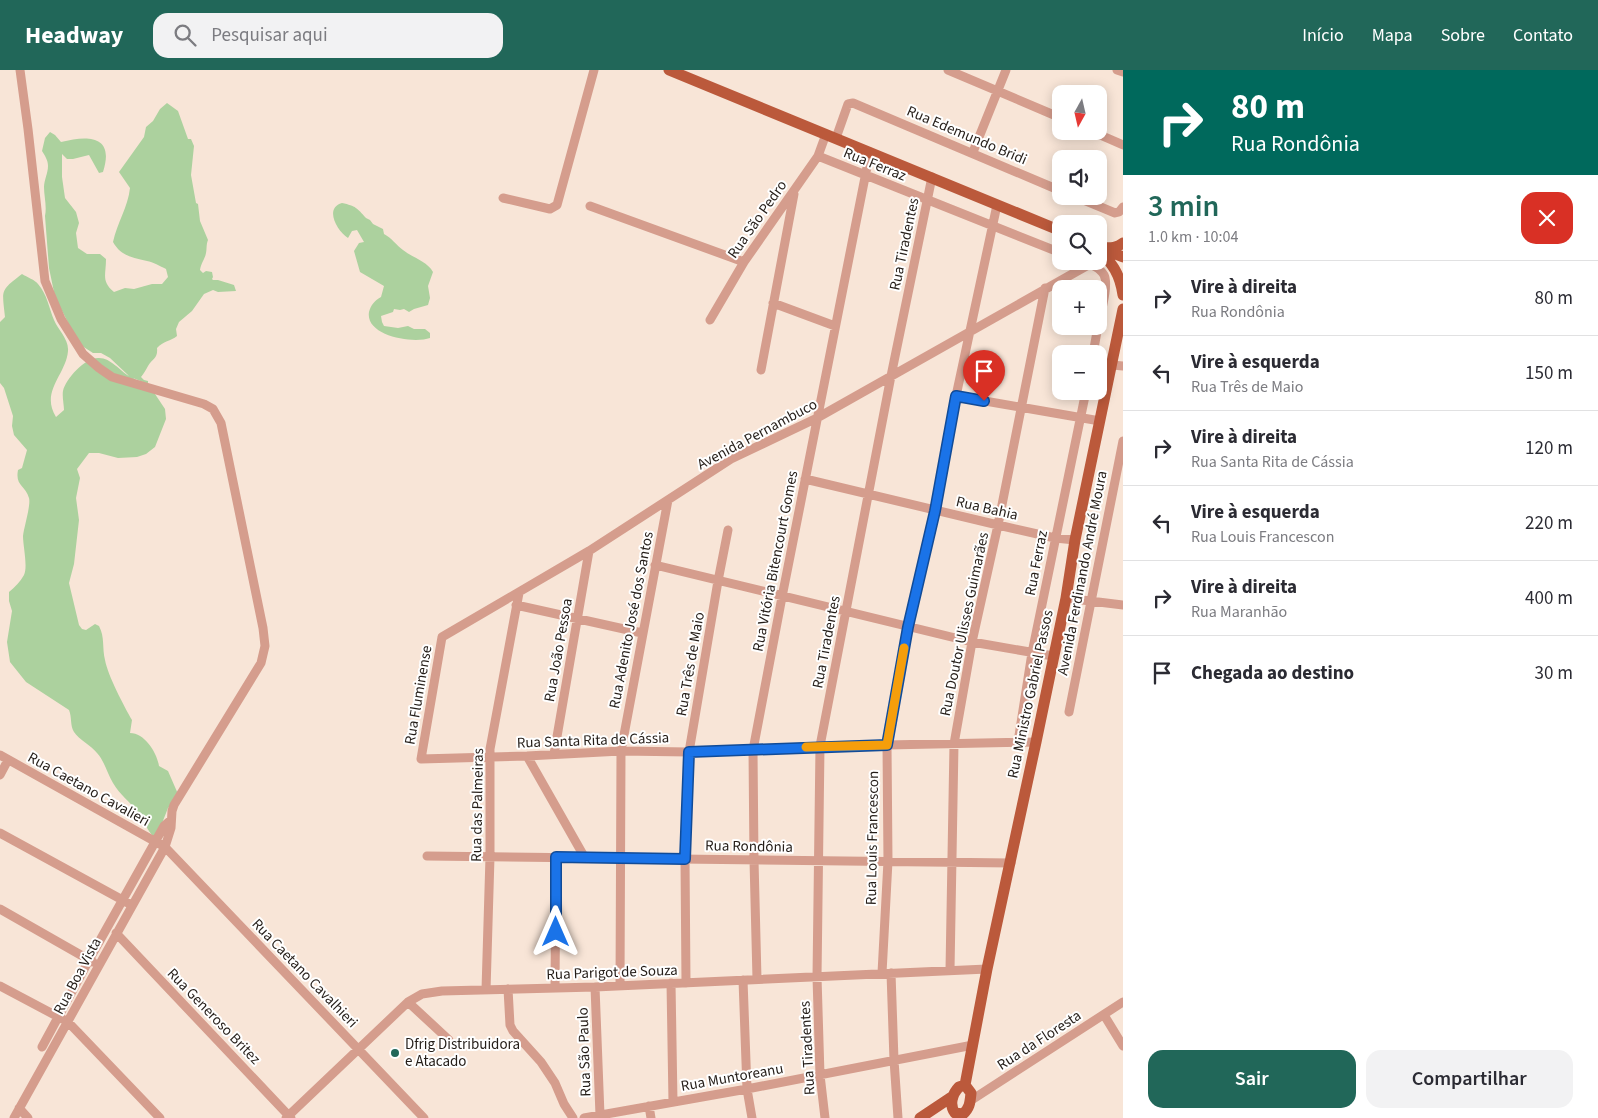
<!DOCTYPE html>
<html lang="pt">
<head>
<meta charset="utf-8">
<style>
	:root { --surface:#fff; --page:#f2f2f3; --text:#2b2b33; --muted:#7c7c81; --line:#e1e1e2; --accent:#216759 }
	body { margin:0; font-family:"Source Sans 3",sans-serif; background:var(--page); color:var(--text); height:100vh; display:flex; flex-direction:column; font-size:19px; white-space:nowrap }
	* { box-sizing:border-box; margin:0 }
	p { font-size:16px; color:var(--muted) }
	.icon { flex:none; width:28px; height:28px; fill:none; stroke:currentColor; stroke-width:2; stroke-linecap:round; stroke-linejoin:round }
	.map { position:relative; flex:1; overflow:hidden }
	.panel { display:flex; flex-direction:column; background:var(--surface); width:475px }
	.panel>* { flex:none }
	.hud { background:#00695c; color:#fff; overflow:hidden }
	.needle { width:32px; rotate:188deg }
	.tools { position:absolute; left:1052px; top:15px; display:grid; gap:10px }
	.tools a { display:grid; place-items:center; width:55px; height:55px; border-radius:10px; background:var(--surface); box-shadow:0 2px 12px #0003; font-size:25px }
	.pin { position:absolute; display:grid; place-items:center; width:42px; height:42px; color:#fff; margin:-51px -21px; border-radius:50% 50% 50% 0; rotate:-45deg; box-shadow:0 0 5px #0007 }
	.pin .icon { rotate:45deg }
	.me { position:absolute; width:55px; margin:-28px; rotate:0deg; stroke-linejoin:round; filter:drop-shadow(0 0 4px #0008) }
	.turn { display:flex; align-items:center; gap:18px; height:105px; padding:0 25px; font-size:22px }
	.turn .icon { width:65px; height:65px; stroke-width:2.5 }
	.turn b { display:block; font-size:35px; line-height:42px }
	.round { display:grid; place-items:center; flex:none; width:52px; height:52px; border-radius:15px; background:var(--page) }
	.headline { display:flex; align-items:center; justify-content:space-between; height:85px; padding:0 25px }
	h1 { font-size:30px; font-weight:600; line-height:38px; color:var(--accent) }
	.action { display:flex; gap:10px; margin-top:auto; padding:10px 25px }
	.action a { flex:1; height:58px; border-radius:15px; background:var(--accent); color:#fff; font-size:20px; font-weight:600; line-height:58px; text-align:center }
	.action a+a { background:var(--page); color:var(--text) }
	ul { padding:0; list-style:none }
	li { display:flex; align-items:center; gap:15px; height:75px; padding:0 25px; border-top:1px solid var(--line) }
	li div { flex:1 }
	li b { display:block; font-size:19px }
	li em { font-style:normal }
	header { display:flex; align-items:center; gap:30px; box-sizing:border-box; height:70px; padding:0 25px; background:var(--accent); color:#fff }
	header strong { font-size:24px }
	nav { display:flex; gap:28px; margin-inline-start:auto; font-size:18px }
	.search { width:350px; height:45px; background:var(--page); display:flex; align-items:center; gap:12px; box-sizing:border-box; padding:0 18px; border-radius:15px; color:var(--muted); font-size:19px }
	main { display:flex; flex:1; min-height:0 }
	.map>svg:first-child { display:block }
</style>
</head>
<body>
<header>
<strong>Headway</strong>
<div class="search"><svg class="icon" aria-label="search" viewBox="0 0 24 24"><circle cx="10" cy="10" r="6"/><path d="M15 15l6 6"/></svg>Pesquisar aqui</div>
<nav><a>Início</a><a>Mapa</a><a>Sobre</a><a>Contato</a></nav>
</header>
<main>
<div class="map">
<svg width="1123" height="1048" viewBox="0 0 1123 1048">
	<rect width="100%" height="100%" fill="#f8e5d7"/>
	<!-- green -->
	<path fill="#acd19e" d="M167,33L178,41L188,69H191L194,76L191,105L196,133L198,134L200,151L208,170C206,175 207,179 206,183C205,189 201,193 200,200L203,203L206,201L212,202L213,207L212,209L213,210H218L234,215L236,221L218,222L213,220L204,224L192,241L179,252L176,259L177,266C171,271 163,271 157,278C158,289 153,288 148,296C146,300 144,303 141,307L144,310L148,311V314L133,308L153,321L165,339L166,349L155,377L146,384L137,387L118,388L99,383H89L77,399L80,408L76,428L79,450L74,494L69,513L79,555L82,559L86,560L95,554L99,556C105,567 102,578 105,590C108,606 124,636 132,650L130,663C145,663 157,683 159,696L168,701L178,724L172,734L168,738L157,766L152,765C146,758 143,749 138,742C130,732 120,725 113,713C107,703 105,692 97,683C91,675 79,670 74,662C70,656 72,647 69,640L26,612L10,592L7,572L12,541L9,531V522C15,517 20,512 24,505C28,497 23,476 23,466C24,457 31,435 29,428C25,415 15,416 18,400L22,398L27,380L14,365L12,356L13,346L4,318L0,313V252L5,247C2,219 0,221 22,204C27,207 35,210 38,214C47,224 49,238 54,250C58,260 69,269 68,281C66,305 40,321 56,347L64,340C64,335 62,326 63,321C66,308 86,287 99,288C111,288 120,301 129,306L110,288L101,283H93L79,274L55,227L49,198L45,146C47,136 44,126 44,117C44,110 48,103 48,96C48,90 45,86 42,81L45,68L50,62L55,65L61,72C88,65 115,65 103,102L99,103L89,85L73,89H67L62,84V107L65,128L76,142L79,153L76,163L78,178L87,184H100L106,189C106,205 101,211 114,222L125,218L134,219L152,214H162L168,207L166,199C160,196 153,192 147,191C131,187 121,186 113,172C117,153 128,137 130,118L119,102L144,67L146,57L153,51L160,39Z
		M342,133C356,136 357,138 366,148L370,150L373,154L383,159L384,164C392,168 396,175 403,180C413,188 427,191 433,202L428,216L430,228L428,235L414,239L409,242L404,239L400,240L394,239L393,242L381,246L382,252L384,256L398,258L408,256L414,259H425L430,263V268C413,274 365,266 369,242C371,235 374,231 381,227L384,216L360,202L354,181L359,173L364,172L357,160L352,161L348,168C337,161 324,138 342,133Z"/>
	<g fill="none" stroke-linecap="round" stroke-linejoin="round">
		<!-- minor -->
		<path stroke="#d59d8d" stroke-width="9" d="M948,0L1061,48
			M1117,0L1123,2
			M1091,61L1123,75
			M836,68L848,34L853,33L1061,121
			M973,82L1006,0
			M818,86L1061,183
			M1074,126L1115,143L1119,142L1123,137
			M503,128L550,139L557,135L594,0
			M590,136L744,192
			M1085,192C1091,194 1101,199 1104,205C1109,214 1101,242 1099,252
			M773,233L835,256
			M710,250L744,192L818,86L826,64
			M1093,284L1098,256
			M1112,295L1123,296
			M761,300L794,124
			M956,326L1100,351
			M805,409L998,455L1055,468L1075,470
			M655,495L972,572L1053,586
			M1066,528L1123,535
			M516,535L642,563
			M1069,642L1123,371
			M1018,672L1032,583L1086,321
			M1036,672L887,675L689,682L621,681L527,686L421,689L442,567L589,481L731,389L817,348L1090,194
			M554,684L589,481
			M0,685L165,777L424,1048
			M527,686L585,788
			M0,705L8,690
			M0,763L128,833
			M427,786L1011,793
			M0,839L93,892
			M116,863L291,1048
			M950,900L954,674L972,572L998,455L1045,218
			M882,903L888,791L887,675L908,557L935,441L956,326L997,135
			M891,903L894,990L898,1048
			M757,909L754,790L753,680L782,527L870,82
			M743,910L747,1019L752,1048
			M671,913L673,1032
			M686,913L685,789L689,682L718,511L728,460
			M0,916L68,952L160,1048
			M620,916L621,681L668,430
			M555,917L556,787
			M595,917L600,1045
			M508,919L510,955L513,961L541,992L555,1013L564,1034L573,1048
			M486,920L490,787V679L519,523
			M408,932L449,970
			M1104,945L1123,976
			M42,977L89,890L164,756L171,750
			M970,1031L1123,932
			M649,1036L651,1048
			M19,1038L28,1048
			M14,1048L165,777L171,758L172,741L174,735L261,593L265,576L263,558L221,353L213,339L204,334L112,307L99,298L83,284L61,249L45,211L28,59L20,0
			M286,1048L408,932L422,924L442,921L595,917L987,899
			M584,1048L747,1019L973,975
			M825,1048L820,1005L817,907L820,676L891,306L932,107"/>
		<!-- major -->
		<path stroke="#bb593b" stroke-width="11" d="M669,0L1061,161
			M1104,177C1110,179 1118,177 1123,173
			M1100,178L1123,187
			M1099,179C1113,195 1120,204 1123,225
			M965,1015L987,899L1036,672L1066,528L1075,470L1123,239
			M965,1015L971,1023C970,1032 970,1038 963,1044L955,1043C949,1035 952,1024 959,1017Z
			M920,1048L953,1026"/>
	</g>
	<g fill="none" stroke-linecap="round" stroke-linejoin="round">
		<defs>
			<path id="route" d="M556,862V787L685,789L689,682L887,675L908,557L935,441L956,326L984,331"/>
		</defs>
		<!-- route casing -->
		<use href="#route" stroke="#114b97" stroke-width="12"/>
		<!-- route -->
		<use href="#route" stroke="#1a73e8" stroke-width="9"/>
		<!-- slow -->
		<path stroke="#f59e0b" stroke-width="9" d="M806,677L887,675L904,578"/>
	</g>
	<!-- markers -->
	<circle fill="#216759" stroke="#fff" stroke-width="2" cx="395" cy="983" r="5"/>
	<g text-anchor="middle" stroke-width="4" stroke-linejoin="round" paint-order="stroke">
		<!-- street labels -->
		<g font-size="15" fill="#241d18" stroke="#fff">
			<text transform="translate(967 65) rotate(23)" y="5">Rua Edemundo Bridi</text>
			<text transform="translate(875 94) rotate(22)" y="5">Rua Ferraz</text>
			<text transform="translate(757 149) rotate(-55)" y="5">Rua São Pedro</text>
			<text transform="translate(904 174) rotate(-78)" y="5">Rua Tiradentes</text>
			<text transform="translate(757 364) rotate(-28)" y="5">Avenida Pernambuco</text>
			<text transform="translate(987 438) rotate(13)" y="5">Rua Bahia</text>
			<text transform="translate(775 491) rotate(-79)" y="5">Rua Vitória Bitencourt Gomes</text>
			<text transform="translate(1036 493) rotate(-79)" y="5">Rua Ferraz</text>
			<text transform="translate(1082 503) rotate(-79)" y="5">Avenida Ferdinando André Moura</text>
			<text transform="translate(631 550) rotate(-79)" y="5">Rua Adenito José dos Santos</text>
			<text transform="translate(964 554) rotate(-78)" y="5">Rua Doutor Ulisses Guimarães</text>
			<text transform="translate(826 572) rotate(-79)" y="5">Rua Tiradentes</text>
			<text transform="translate(558 580) rotate(-80)" y="5">Rua João Pessoa</text>
			<text transform="translate(690 594) rotate(-80)" y="5">Rua Três de Maio</text>
			<text transform="translate(1030 624) rotate(-78)" y="5">Rua Ministro Gabriel Passos</text>
			<text transform="translate(418 625) rotate(-80)" y="5">Rua Fluminense</text>
			<text transform="translate(593 670) rotate(-2)" y="5">Rua Santa Rita de Cássia</text>
			<text transform="translate(89 719) rotate(29)" y="5">Rua Caetano Cavalieri</text>
			<text transform="translate(477 735) rotate(-89)" y="5">Rua das Palmeiras</text>
			<text transform="translate(872 768) rotate(-89)" y="5">Rua Louis Francescon</text>
			<text transform="translate(749 776) rotate(1)" y="5">Rua Rondônia</text>
			<text transform="translate(612 902) rotate(-2)" y="5">Rua Parigot de Souza</text>
			<text transform="translate(305 903) rotate(46)" y="5">Rua Caetano Cavalhieri</text>
			<text transform="translate(77 906) rotate(-62)" y="5">Rua Boa Vista</text>
			<text transform="translate(214 946) rotate(46)" y="5">Rua Generoso Britez</text>
			<text transform="translate(1039 970) rotate(-33)" y="5">Rua da Floresta</text>
			<text transform="translate(807 978) rotate(-93)" y="5">Rua Tiradentes</text>
			<text transform="translate(584 982) rotate(-92)" y="5">Rua São Paulo</text>
			<text transform="translate(732 1007) rotate(-10)" y="5">Rua Muntoreanu</text>
		</g>
		<!-- poi labels -->
		<g font-size="15" fill="#241d18" stroke="#fff" text-anchor="start">
			<text x="405" y="979">Dfrig Distribuidora<tspan x="405" dy="17">e Atacado</tspan></text>
		</g>
	</g>
</svg>
<div class="tools">
<a><svg class="needle" viewBox="-14 -14 28 28"><path d="M0-13l5 13h-10z" fill="#e53935"/><path d="M0 13l5-13h-10z" fill="#7c7c81"/></svg></a>
<a><svg class="icon" aria-label="sound" viewBox="0 0 24 24"><path d="M4 9h4l5-4v14l-5-4H4zM17 9q2 3 0 6"/></svg></a>
<a><svg class="icon" aria-label="search" viewBox="0 0 24 24"><circle cx="10" cy="10" r="6"/><path d="M15 15l6 6"/></svg></a>
<a>+</a>
<a>−</a>
</div>
<div class="pin" style="left:984px;top:331px;background:#d93025"><svg class="icon" aria-label="arrive" viewBox="0 0 24 24"><path d="M6 21V4h12l-3 4 3 4H6"/></svg></div>
<svg class="me" style="left:556px;top:862px" viewBox="-20 -20 40 40"><path d="M0-17L14 15 0 8-14 15z" fill="#1a73e8" stroke="#fff" stroke-width="4"/></svg>
</div>
<section class="panel">
<div class="hud">
<div class="turn"><svg class="icon" aria-label="right" viewBox="0 0 24 24"><path d="M7 20v-9h11M14 6l5 5-5 5"/></svg><div><b>80 m</b>Rua Rondônia</div></div>
</div>
<div class="headline"><div><h1>3 min</h1><p>1.0 km · 10:04</p></div><a class="round" style="background:#d93025;color:#fff"><svg class="icon" aria-label="close" viewBox="0 0 24 24"><path d="M6 6l12 12M18 6L6 18"/></svg></a></div>
<ul>
<li><svg class="icon" aria-label="right" viewBox="0 0 24 24"><path d="M7 20v-9h11M14 6l5 5-5 5"/></svg><div><b>Vire à direita</b><p>Rua Rondônia</p></div><em>80 m</em></li>
<li><svg class="icon" aria-label="left" viewBox="0 0 24 24"><path d="M17 20v-9H6M10 6l-5 5 5 5"/></svg><div><b>Vire à esquerda</b><p>Rua Três de Maio</p></div><em>150 m</em></li>
<li><svg class="icon" aria-label="right" viewBox="0 0 24 24"><path d="M7 20v-9h11M14 6l5 5-5 5"/></svg><div><b>Vire à direita</b><p>Rua Santa Rita de Cássia</p></div><em>120 m</em></li>
<li><svg class="icon" aria-label="left" viewBox="0 0 24 24"><path d="M17 20v-9H6M10 6l-5 5 5 5"/></svg><div><b>Vire à esquerda</b><p>Rua Louis Francescon</p></div><em>220 m</em></li>
<li><svg class="icon" aria-label="right" viewBox="0 0 24 24"><path d="M7 20v-9h11M14 6l5 5-5 5"/></svg><div><b>Vire à direita</b><p>Rua Maranhão</p></div><em>400 m</em></li>
<li><svg class="icon" aria-label="arrive" viewBox="0 0 24 24"><path d="M6 21V4h12l-3 4 3 4H6"/></svg><div><b>Chegada ao destino</b></div><em>30 m</em></li>
</ul>
<div class="action"><a>Sair</a><a>Compartilhar</a></div>
</section>
</main>
</body>
</html>
